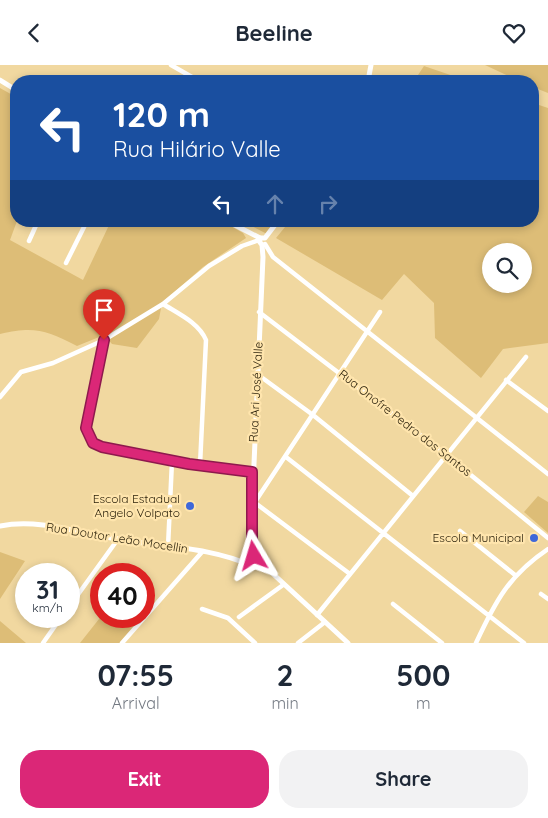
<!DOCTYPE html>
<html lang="en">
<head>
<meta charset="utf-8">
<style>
	:root { --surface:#fff; --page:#f2f2f3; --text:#1f2937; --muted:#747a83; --accent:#db2777 }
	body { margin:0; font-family:Quicksand,sans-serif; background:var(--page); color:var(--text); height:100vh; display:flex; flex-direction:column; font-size:19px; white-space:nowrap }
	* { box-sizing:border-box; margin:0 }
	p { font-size:16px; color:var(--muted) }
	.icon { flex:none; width:28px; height:28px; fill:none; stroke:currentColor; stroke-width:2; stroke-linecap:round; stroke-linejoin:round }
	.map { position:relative; height:578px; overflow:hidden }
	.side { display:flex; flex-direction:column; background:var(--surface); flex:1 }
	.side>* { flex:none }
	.top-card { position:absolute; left:10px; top:10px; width:529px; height:152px; border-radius:20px; box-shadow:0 2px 8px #0003; background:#1a4fa0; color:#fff; overflow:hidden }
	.tools { position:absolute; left:482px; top:178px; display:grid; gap:10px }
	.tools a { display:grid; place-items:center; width:50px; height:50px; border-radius:50%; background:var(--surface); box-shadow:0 2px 8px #0003; font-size:25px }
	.speed { position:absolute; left:15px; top:498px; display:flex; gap:10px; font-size:25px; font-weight:700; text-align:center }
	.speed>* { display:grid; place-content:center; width:65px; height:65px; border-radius:50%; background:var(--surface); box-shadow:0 2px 8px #0003; line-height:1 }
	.speed small { font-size:12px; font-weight:400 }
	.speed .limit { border:8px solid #d22; background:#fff; color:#111 }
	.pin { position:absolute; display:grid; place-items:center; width:42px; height:42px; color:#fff; margin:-51px -21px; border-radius:50% 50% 50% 0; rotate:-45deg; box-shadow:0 0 5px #0007 }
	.pin .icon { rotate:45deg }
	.me { position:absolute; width:55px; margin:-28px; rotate:353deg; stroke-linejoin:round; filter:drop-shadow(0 0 4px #0008) }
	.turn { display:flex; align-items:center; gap:18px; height:105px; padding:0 20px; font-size:22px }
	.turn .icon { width:65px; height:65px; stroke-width:2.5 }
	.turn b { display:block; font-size:35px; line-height:42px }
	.lanes { display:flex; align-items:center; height:48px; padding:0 20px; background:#0003; justify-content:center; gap:25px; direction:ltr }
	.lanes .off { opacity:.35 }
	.eta { display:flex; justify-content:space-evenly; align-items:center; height:85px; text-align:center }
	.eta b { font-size:30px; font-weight:700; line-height:35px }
	.cta { display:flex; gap:10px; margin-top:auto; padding:10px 20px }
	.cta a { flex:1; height:58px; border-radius:20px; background:var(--accent); color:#fff; font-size:20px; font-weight:700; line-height:58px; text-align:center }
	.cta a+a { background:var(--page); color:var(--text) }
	header { display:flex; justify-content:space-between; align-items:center; height:65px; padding:0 20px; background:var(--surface); font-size:22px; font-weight:700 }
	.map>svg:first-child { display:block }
</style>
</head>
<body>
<header><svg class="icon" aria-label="back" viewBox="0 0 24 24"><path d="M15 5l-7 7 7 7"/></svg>Beeline<svg class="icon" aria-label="heart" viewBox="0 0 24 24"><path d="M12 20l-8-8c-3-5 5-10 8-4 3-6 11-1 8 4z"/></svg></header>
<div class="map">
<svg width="548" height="578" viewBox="0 0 548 578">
	<rect width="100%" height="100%" fill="#f1d8a0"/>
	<!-- green -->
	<path fill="#ddbd77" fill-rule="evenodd" d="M485,0H548V28L533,22L532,16H519Z
		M424,1L468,16H414Z
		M0,23L16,32L17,156L10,175L83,215L111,156H222L243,168L246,173L203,202L162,238L159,254L137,283L112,279L104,270L77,281C46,265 34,261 0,269Z
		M533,38L548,43V278L503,284L481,313L435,273L434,238L404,209L382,235L276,173L290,156H532ZM491,186H524V219H491Z
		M242,156H275L267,169Z
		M538,431L548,437V468L524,447Z
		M0,487L25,496L0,534Z
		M119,551H143L121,578H80L99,554Z
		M0,556L26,578H0Z"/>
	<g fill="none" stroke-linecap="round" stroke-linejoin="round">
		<!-- minor -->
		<path stroke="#fff" stroke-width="4.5" d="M171,0L199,16
			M29,176L38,156
			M265,179L273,192L548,409
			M66,198L87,156
			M163,239C179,249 199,258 206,275L200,400
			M259,247L445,389L548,473
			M104,275L86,363L93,378L102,382L189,399L252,407
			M257,309L313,350L413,431
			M506,315L548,346
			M0,332L21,307L53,298L104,275L163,239L209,201L242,181L259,175
			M286,392L524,578
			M254,437L350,509
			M253,440L380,247
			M460,466L515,510
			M168,482L172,396
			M541,529L548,534
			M393,539L442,578
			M69,542L118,474
			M202,544L228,553L255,578
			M317,550L526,292
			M239,552L283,520
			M43,578L62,551
			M122,578L202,487
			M298,578L325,557
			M476,578C495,537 509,510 548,484"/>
		<!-- tertiary -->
		<path stroke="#fff" stroke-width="5" d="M0,15L16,25
			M368,16L371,0
			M227,156L260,173
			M0,461C38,453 80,468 117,474C161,482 211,482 252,501L256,500
			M253,482L258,495L348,578
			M250,491L263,192L262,180L259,176L261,173H265L278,156"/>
	</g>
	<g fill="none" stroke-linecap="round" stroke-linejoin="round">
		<defs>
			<path id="route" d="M104,275L86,363L93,378L102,382L189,399L252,407V474L254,491"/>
		</defs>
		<!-- route casing -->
		<use href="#route" stroke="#8e194d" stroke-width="12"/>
		<!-- route -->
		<use href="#route" stroke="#db2777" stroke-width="9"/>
	</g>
	<!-- markers -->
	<g fill="#3f68d9" stroke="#ffe5ad" stroke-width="2">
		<circle cx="190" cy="441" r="5"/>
		<circle cx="534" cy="473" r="5"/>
	</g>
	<g text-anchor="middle" stroke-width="4.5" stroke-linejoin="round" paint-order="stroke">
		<!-- street labels -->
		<g font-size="12" fill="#281e08" stroke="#ffe5ad">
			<text transform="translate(256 327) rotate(-87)" y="4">Rua Ari José Valle</text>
			<text transform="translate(405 358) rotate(38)" y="4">Rua Onofre Pedro dos Santos</text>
			<text transform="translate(117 473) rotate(9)" y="4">Rua Doutor Leão Mocellin</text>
		</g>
		<!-- poi labels -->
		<g font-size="12" fill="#281e08" stroke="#ffe5ad" text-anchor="end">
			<text x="180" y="438">Escola Estadual<tspan x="180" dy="14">Angelo Volpato</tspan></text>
			<text x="524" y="477">Escola Municipal</text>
		</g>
	</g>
</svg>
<div class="tools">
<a><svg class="icon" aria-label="search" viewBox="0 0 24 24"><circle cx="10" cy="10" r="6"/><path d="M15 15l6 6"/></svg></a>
</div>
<div class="speed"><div>31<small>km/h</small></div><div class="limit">40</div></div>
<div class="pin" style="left:104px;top:275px;background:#d93025"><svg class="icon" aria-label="arrive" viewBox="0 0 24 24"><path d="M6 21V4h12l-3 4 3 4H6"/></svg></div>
<svg class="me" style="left:254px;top:491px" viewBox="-20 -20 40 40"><path d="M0-17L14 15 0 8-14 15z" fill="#db2777" stroke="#fff" stroke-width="4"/></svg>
<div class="top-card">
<div class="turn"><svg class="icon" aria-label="left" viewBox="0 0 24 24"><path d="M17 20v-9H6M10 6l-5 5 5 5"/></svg><div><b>120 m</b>Rua Hilário Valle</div></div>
<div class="lanes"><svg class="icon" aria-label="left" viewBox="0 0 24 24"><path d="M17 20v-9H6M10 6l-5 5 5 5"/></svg><svg class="icon off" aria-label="ahead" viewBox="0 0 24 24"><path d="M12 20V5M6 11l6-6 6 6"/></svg><svg class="icon off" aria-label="right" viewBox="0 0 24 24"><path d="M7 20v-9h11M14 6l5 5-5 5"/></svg></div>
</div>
</div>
<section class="side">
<div class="eta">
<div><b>07:55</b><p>Arrival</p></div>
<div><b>2</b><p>min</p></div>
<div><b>500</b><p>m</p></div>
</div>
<div class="cta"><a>Exit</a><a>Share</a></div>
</section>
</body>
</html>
